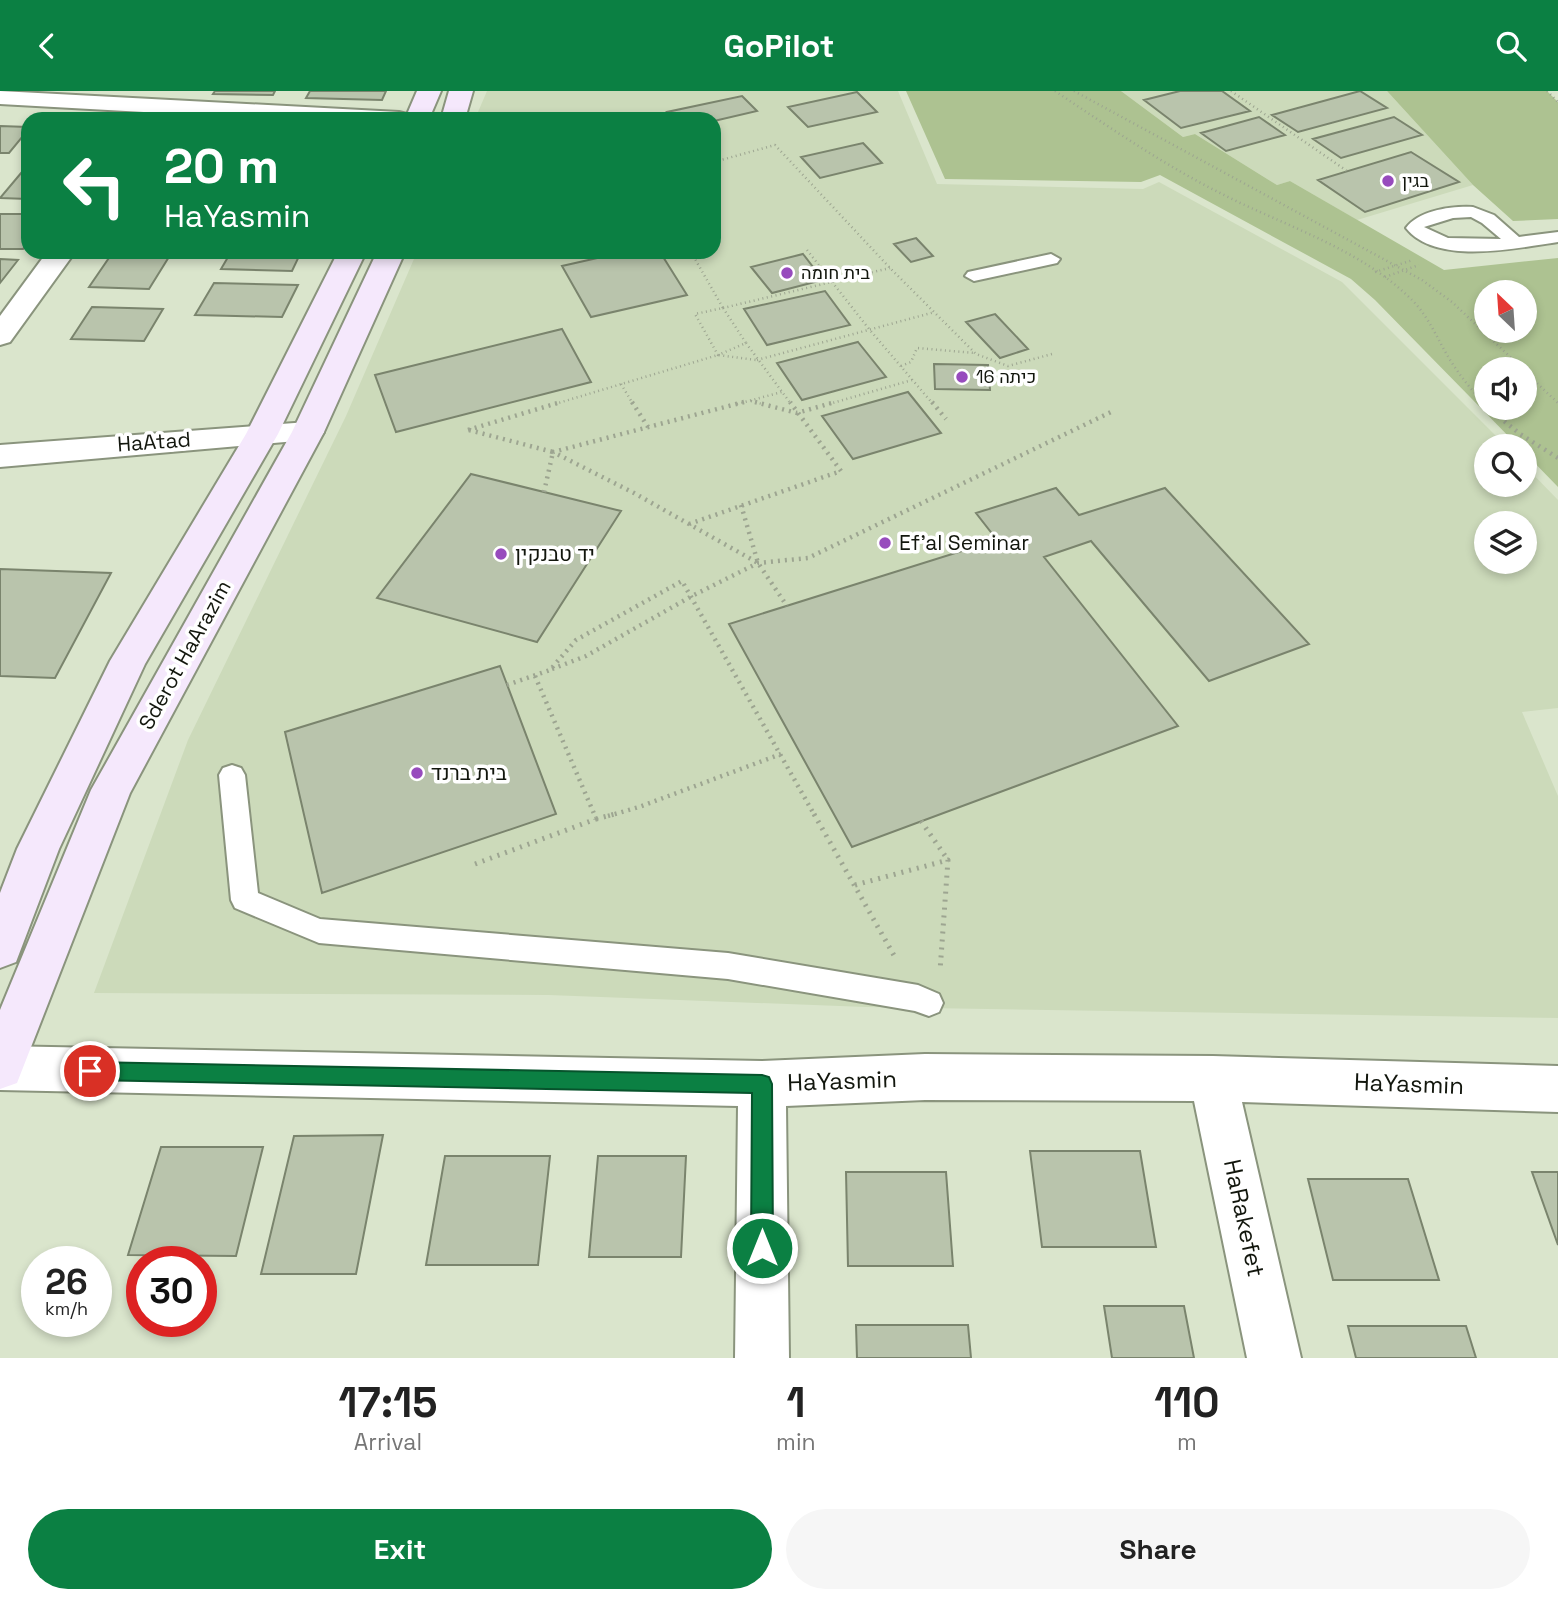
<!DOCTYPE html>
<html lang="en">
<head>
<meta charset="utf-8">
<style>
	:root { --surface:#fff; --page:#f6f6f6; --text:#222; --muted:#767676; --accent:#0b8043 }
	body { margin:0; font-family:"Space Grotesk",Heebo,sans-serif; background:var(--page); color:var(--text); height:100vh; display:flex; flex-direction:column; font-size:26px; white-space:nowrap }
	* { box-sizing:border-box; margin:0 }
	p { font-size:23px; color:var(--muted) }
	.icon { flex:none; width:38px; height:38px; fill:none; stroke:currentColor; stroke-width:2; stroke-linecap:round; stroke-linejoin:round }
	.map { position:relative; height:1267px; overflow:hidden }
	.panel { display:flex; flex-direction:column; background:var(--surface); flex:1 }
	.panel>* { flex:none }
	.guide { position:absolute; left:21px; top:21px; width:700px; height:147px; border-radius:21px; box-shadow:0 4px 10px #0003; background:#0b8043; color:#fff; overflow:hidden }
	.needle { width:46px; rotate:335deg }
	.fabs { position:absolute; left:1474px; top:189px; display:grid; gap:14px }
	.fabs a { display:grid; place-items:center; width:63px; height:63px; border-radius:50%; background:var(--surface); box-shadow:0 4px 10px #0003; font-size:35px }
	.speed { position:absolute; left:21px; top:1155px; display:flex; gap:14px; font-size:35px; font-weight:700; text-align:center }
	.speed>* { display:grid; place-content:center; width:91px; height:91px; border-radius:50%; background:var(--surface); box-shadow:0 4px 10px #0003; line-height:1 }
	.speed small { font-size:18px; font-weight:400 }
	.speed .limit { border:10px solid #d22; background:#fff; color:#111 }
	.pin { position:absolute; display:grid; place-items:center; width:60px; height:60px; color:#fff; margin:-30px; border:4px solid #fff; border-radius:50%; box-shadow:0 2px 7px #0007 }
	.me { position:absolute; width:77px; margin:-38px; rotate:0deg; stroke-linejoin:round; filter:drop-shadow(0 0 5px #0008) }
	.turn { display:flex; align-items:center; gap:24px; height:147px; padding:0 28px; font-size:32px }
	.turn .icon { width:91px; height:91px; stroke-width:2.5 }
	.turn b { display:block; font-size:49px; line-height:60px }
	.eta { display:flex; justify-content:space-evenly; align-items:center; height:119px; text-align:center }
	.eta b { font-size:42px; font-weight:600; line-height:49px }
	.cta { display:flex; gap:14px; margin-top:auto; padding:14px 28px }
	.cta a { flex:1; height:80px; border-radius:42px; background:var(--accent); color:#fff; font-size:28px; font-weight:600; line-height:80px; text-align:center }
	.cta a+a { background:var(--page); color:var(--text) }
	header { display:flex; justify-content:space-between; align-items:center; height:91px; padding:0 28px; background:var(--accent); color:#fff; font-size:32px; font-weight:600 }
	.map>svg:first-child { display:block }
</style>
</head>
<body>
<header><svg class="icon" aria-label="back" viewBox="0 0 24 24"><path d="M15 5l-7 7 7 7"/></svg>GoPilot<svg class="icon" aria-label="search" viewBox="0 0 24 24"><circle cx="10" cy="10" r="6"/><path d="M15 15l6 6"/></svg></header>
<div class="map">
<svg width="1558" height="1267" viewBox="0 0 1558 1267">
	<rect width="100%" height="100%" fill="#dae5cc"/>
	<!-- built -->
	<path fill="#ccdaba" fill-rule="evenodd" d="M487,0H898L937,93L1143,98L1159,91L1342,191L1506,355H1486V394H1524V374L1558,409V617L1522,621L1558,705V927L866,916L549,904L94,902L188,649L346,325L417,161H714V28H475ZM1486,432H1524V471H1486Z
		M1121,0H1387L1473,94L1357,129L1290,90L1277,94L1195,43L1183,46Z"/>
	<!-- green -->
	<path fill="#adc291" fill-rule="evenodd" d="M906,0H1121L1183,46L1195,43L1277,94L1290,90L1444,179L1558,167V396L1524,361V355H1518L1375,209L1351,188L1160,84L1141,91L945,88ZM1486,201H1524V240H1486ZM1486,278H1524V317H1486Z
		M1387,0H1547L1558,11V128L1513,130L1473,94Z"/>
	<!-- building -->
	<path fill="#b9c4ac" stroke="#7a846d" stroke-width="2" d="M215,0H275L273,4L213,3Z
		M310,0H386L382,9L306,7Z
		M1180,0H1222L1250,20L1181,37L1144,9Z
		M1360,0L1387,17L1298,41L1272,24Z
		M857,1L877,21L808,36L788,16Z
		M742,5L757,20L714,30L673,28L667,21Z
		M1259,26L1285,44L1226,60L1201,42Z
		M1394,26L1422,44L1341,67L1313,48Z
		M0,35L28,36V39L9,62H0Z
		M863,52L882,72L820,87L801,66Z
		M1411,61L1459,91L1365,121L1318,89Z
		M27,75L28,108L0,107Z
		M0,123H28V151L23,158H0Z
		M916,147L933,165L911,171L894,153Z
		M113,161H172L149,198L89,196Z
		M231,161H301L292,180L221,178Z
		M624,161H660L687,204L591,226L562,175Z
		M803,163L823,189L772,202L751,176Z
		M0,168L18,169L0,192Z
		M214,192L298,194L282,226L195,224Z
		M825,200L850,234L767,254L744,218Z
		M92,216L163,218L144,250L71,248Z
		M995,223L1028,258L1000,267L966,231Z
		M562,238L591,291L396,341L375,284Z
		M858,251L886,286L802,309L777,272Z
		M934,273L988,274L990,299L935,298Z
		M908,301L941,342L853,368L822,325Z
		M471,383L621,420L537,551L377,507Z
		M1056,397L1079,424L1165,397L1309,553L1209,590L1091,450L1044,466L1178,635L852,756L729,533L997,449L976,422Z
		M0,478L111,482L55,587L0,585Z
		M500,575L556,723L322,802L285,641Z
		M383,1044L356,1183H261L294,1045Z
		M161,1056H263L236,1165L128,1164Z
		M1030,1060H1140L1156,1156H1042Z
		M445,1065H550L538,1174H426Z
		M598,1065H686L681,1166H589Z
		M846,1081H946L953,1175H848Z
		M1532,1081H1558V1154Z
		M1308,1088H1408L1439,1189H1333Z
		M1104,1215H1184L1194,1267H1112Z
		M856,1234H968L971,1267H857Z
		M1348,1235H1466L1476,1267H1356Z"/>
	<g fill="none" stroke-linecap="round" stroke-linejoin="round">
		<defs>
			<path id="lane" d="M1473,116L1494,124L1519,146L1558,141V151C1516,157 1436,175 1406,137C1419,119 1452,115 1473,116ZM1471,126L1482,132L1501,148L1448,147L1424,136L1453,127Z
				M1051,163L1060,168L1057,172L974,190L965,185L968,181Z
				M232,674L241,677L245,684L258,802L320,828L728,862L918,894L939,903L943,912L939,921L929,925L915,920L728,888L319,852L235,817L231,809L219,684L223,677Z"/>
			<path id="street" d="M0,0L399,21L407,23L411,28H269L0,13Z
				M47,161H75L10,251L0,254V225Z
				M308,331L319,334L324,341L319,348L0,376V354Z
				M0,955L762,970L925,963L1213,965L1558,975V1021L1242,1011L1301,1267H1247L1194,1010L925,1009L786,1015L789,1267H735L738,1015L0,999Z"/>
			<path id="secondary" d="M417,0H441L429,28H405Z
				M449,0H473L465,28H441Z
				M338,161H366L278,343L145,573L59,758L16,871L0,877V802L17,758L110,570L246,343Z
				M377,161H405L324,341L130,702L17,992L0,998V919L91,699L292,341Z"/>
		</defs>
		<!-- lane casing -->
		<use href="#lane" stroke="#8a947d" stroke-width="4"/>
		<!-- street casing -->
		<use href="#street" stroke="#8a947d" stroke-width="4"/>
		<!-- secondary casing -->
		<use href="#secondary" stroke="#8a947d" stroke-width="4"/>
		<!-- path-far2 -->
		<path stroke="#9da591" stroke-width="2.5" stroke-dasharray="1 3.5" stroke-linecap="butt" d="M1055,0C1109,36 1164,74 1222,103C1285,135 1361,158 1412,209C1431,228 1439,253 1454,275C1463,289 1474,301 1484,313
			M1074,0L1422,189L1452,211L1523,278
			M1231,0L1347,80
			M1547,0L1558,11
			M714,71L775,54L890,177L976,263L1008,275L1052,263
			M807,159L869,238L933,313
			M691,161L723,217
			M1375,181L1413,169
			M1385,186L1419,174
			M723,217L746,252L718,264L695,223Z
			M723,217L890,177
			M746,252L791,313
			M757,269L935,221
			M901,275L911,271L917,257L975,262
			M1524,280L1558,312
			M621,293L633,313
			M751,310L762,313
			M555,313L718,264L756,269
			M737,313L782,301
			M829,313L912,289"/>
		<!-- path-far1 -->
		<path stroke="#9da591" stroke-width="4.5" stroke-dasharray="2 5" stroke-linecap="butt" d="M632,311L648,336
			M744,311L553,361L634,402L758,472
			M755,311L797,322L835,311
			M932,311L946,328
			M1483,311L1486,315
			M1488,317L1520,343L1558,367
			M468,339L561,311
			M469,339L553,361L544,401
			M741,414L758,472L787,515
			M689,433L841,380L790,311
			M552,578L586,565L692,505L758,472L808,467L1111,321
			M535,585L595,725
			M507,594L550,579L576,549L682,490L815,725
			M608,725L639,716L781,663"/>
		<!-- path -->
		<path stroke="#9da591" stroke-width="5" stroke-dasharray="2 6" stroke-linecap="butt" d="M814,723L896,868
			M596,728L615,723
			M921,730L948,769
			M475,773L596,728L594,723
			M855,794L948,769L940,880"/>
		<!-- lane -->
		<use href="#lane" fill="#fff" fill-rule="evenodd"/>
		<!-- street -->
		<use href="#street" fill="#fff" fill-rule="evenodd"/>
		<!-- secondary -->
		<use href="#secondary" fill="#f5e8fc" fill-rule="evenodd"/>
	</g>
	<!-- route -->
	<path fill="#0b8043" stroke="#07532c" stroke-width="2" d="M90,971L762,984L769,986L772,993L773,1157L769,1165L762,1168L754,1165L751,1157L752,1002L90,989L83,987L80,980L83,974Z"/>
	<!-- markers -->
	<g fill="#974bbd" stroke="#fff" stroke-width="2.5">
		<circle cx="1388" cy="90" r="7"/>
		<circle cx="787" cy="182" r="7"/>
		<circle cx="962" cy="286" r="7"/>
		<circle cx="885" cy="452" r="7"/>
		<circle cx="501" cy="463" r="7"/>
		<circle cx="417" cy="682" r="7"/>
	</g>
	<g text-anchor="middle" stroke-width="7" stroke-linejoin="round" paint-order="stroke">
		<!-- far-poi labels -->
		<g font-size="18" fill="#12160d" stroke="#fff" text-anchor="start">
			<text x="1402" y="96">בגין</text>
			<text x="801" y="188">בית חומה</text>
			<text x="976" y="292">כיתה 16</text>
		</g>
		<!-- street labels -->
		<g font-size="21" fill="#12160d" stroke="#fff">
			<text transform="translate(154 351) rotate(-4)" y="7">HaAtad</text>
			<text transform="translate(185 564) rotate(-61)" y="7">Sderot HaArazim</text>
		</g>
		<!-- poi labels -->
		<g font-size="21" fill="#12160d" stroke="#fff" text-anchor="start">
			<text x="899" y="459">Ef'al Seminar</text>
			<text x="515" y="470">יד טבנקין</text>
			<text x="431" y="689">בית ברנד</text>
		</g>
		<!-- near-street labels -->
		<g font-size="24" fill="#12160d" stroke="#fff">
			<text transform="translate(842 990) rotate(-2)" y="8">HaYasmin</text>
			<text transform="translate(1409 993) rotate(2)" y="8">HaYasmin</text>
			<text transform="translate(1244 1127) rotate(78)" y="8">HaRakefet</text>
		</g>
	</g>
</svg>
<div class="fabs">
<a><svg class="needle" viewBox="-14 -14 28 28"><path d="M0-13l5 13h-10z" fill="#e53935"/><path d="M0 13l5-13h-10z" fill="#767676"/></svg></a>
<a><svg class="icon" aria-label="sound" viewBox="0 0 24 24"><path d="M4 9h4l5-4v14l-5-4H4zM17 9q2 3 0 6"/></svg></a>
<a><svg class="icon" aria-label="search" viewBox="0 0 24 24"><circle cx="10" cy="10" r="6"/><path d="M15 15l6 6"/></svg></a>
<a><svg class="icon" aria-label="layers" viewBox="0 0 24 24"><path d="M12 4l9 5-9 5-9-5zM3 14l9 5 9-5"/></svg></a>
</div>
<div class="speed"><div>26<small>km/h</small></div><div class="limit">30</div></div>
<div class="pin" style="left:90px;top:980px;background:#d93025"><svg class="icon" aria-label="arrive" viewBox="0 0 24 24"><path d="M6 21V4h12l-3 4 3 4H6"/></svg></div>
<svg class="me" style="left:762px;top:1157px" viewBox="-20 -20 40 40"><circle r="17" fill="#0b8043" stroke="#fff" stroke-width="3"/><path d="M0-11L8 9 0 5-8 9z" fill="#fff"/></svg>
<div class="guide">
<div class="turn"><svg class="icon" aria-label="left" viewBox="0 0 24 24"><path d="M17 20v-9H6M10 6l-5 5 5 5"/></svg><div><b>20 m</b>HaYasmin</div></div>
</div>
</div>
<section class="panel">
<div class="eta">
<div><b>17:15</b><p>Arrival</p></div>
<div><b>1</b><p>min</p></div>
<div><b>110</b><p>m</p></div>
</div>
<div class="cta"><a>Exit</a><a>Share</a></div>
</section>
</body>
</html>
